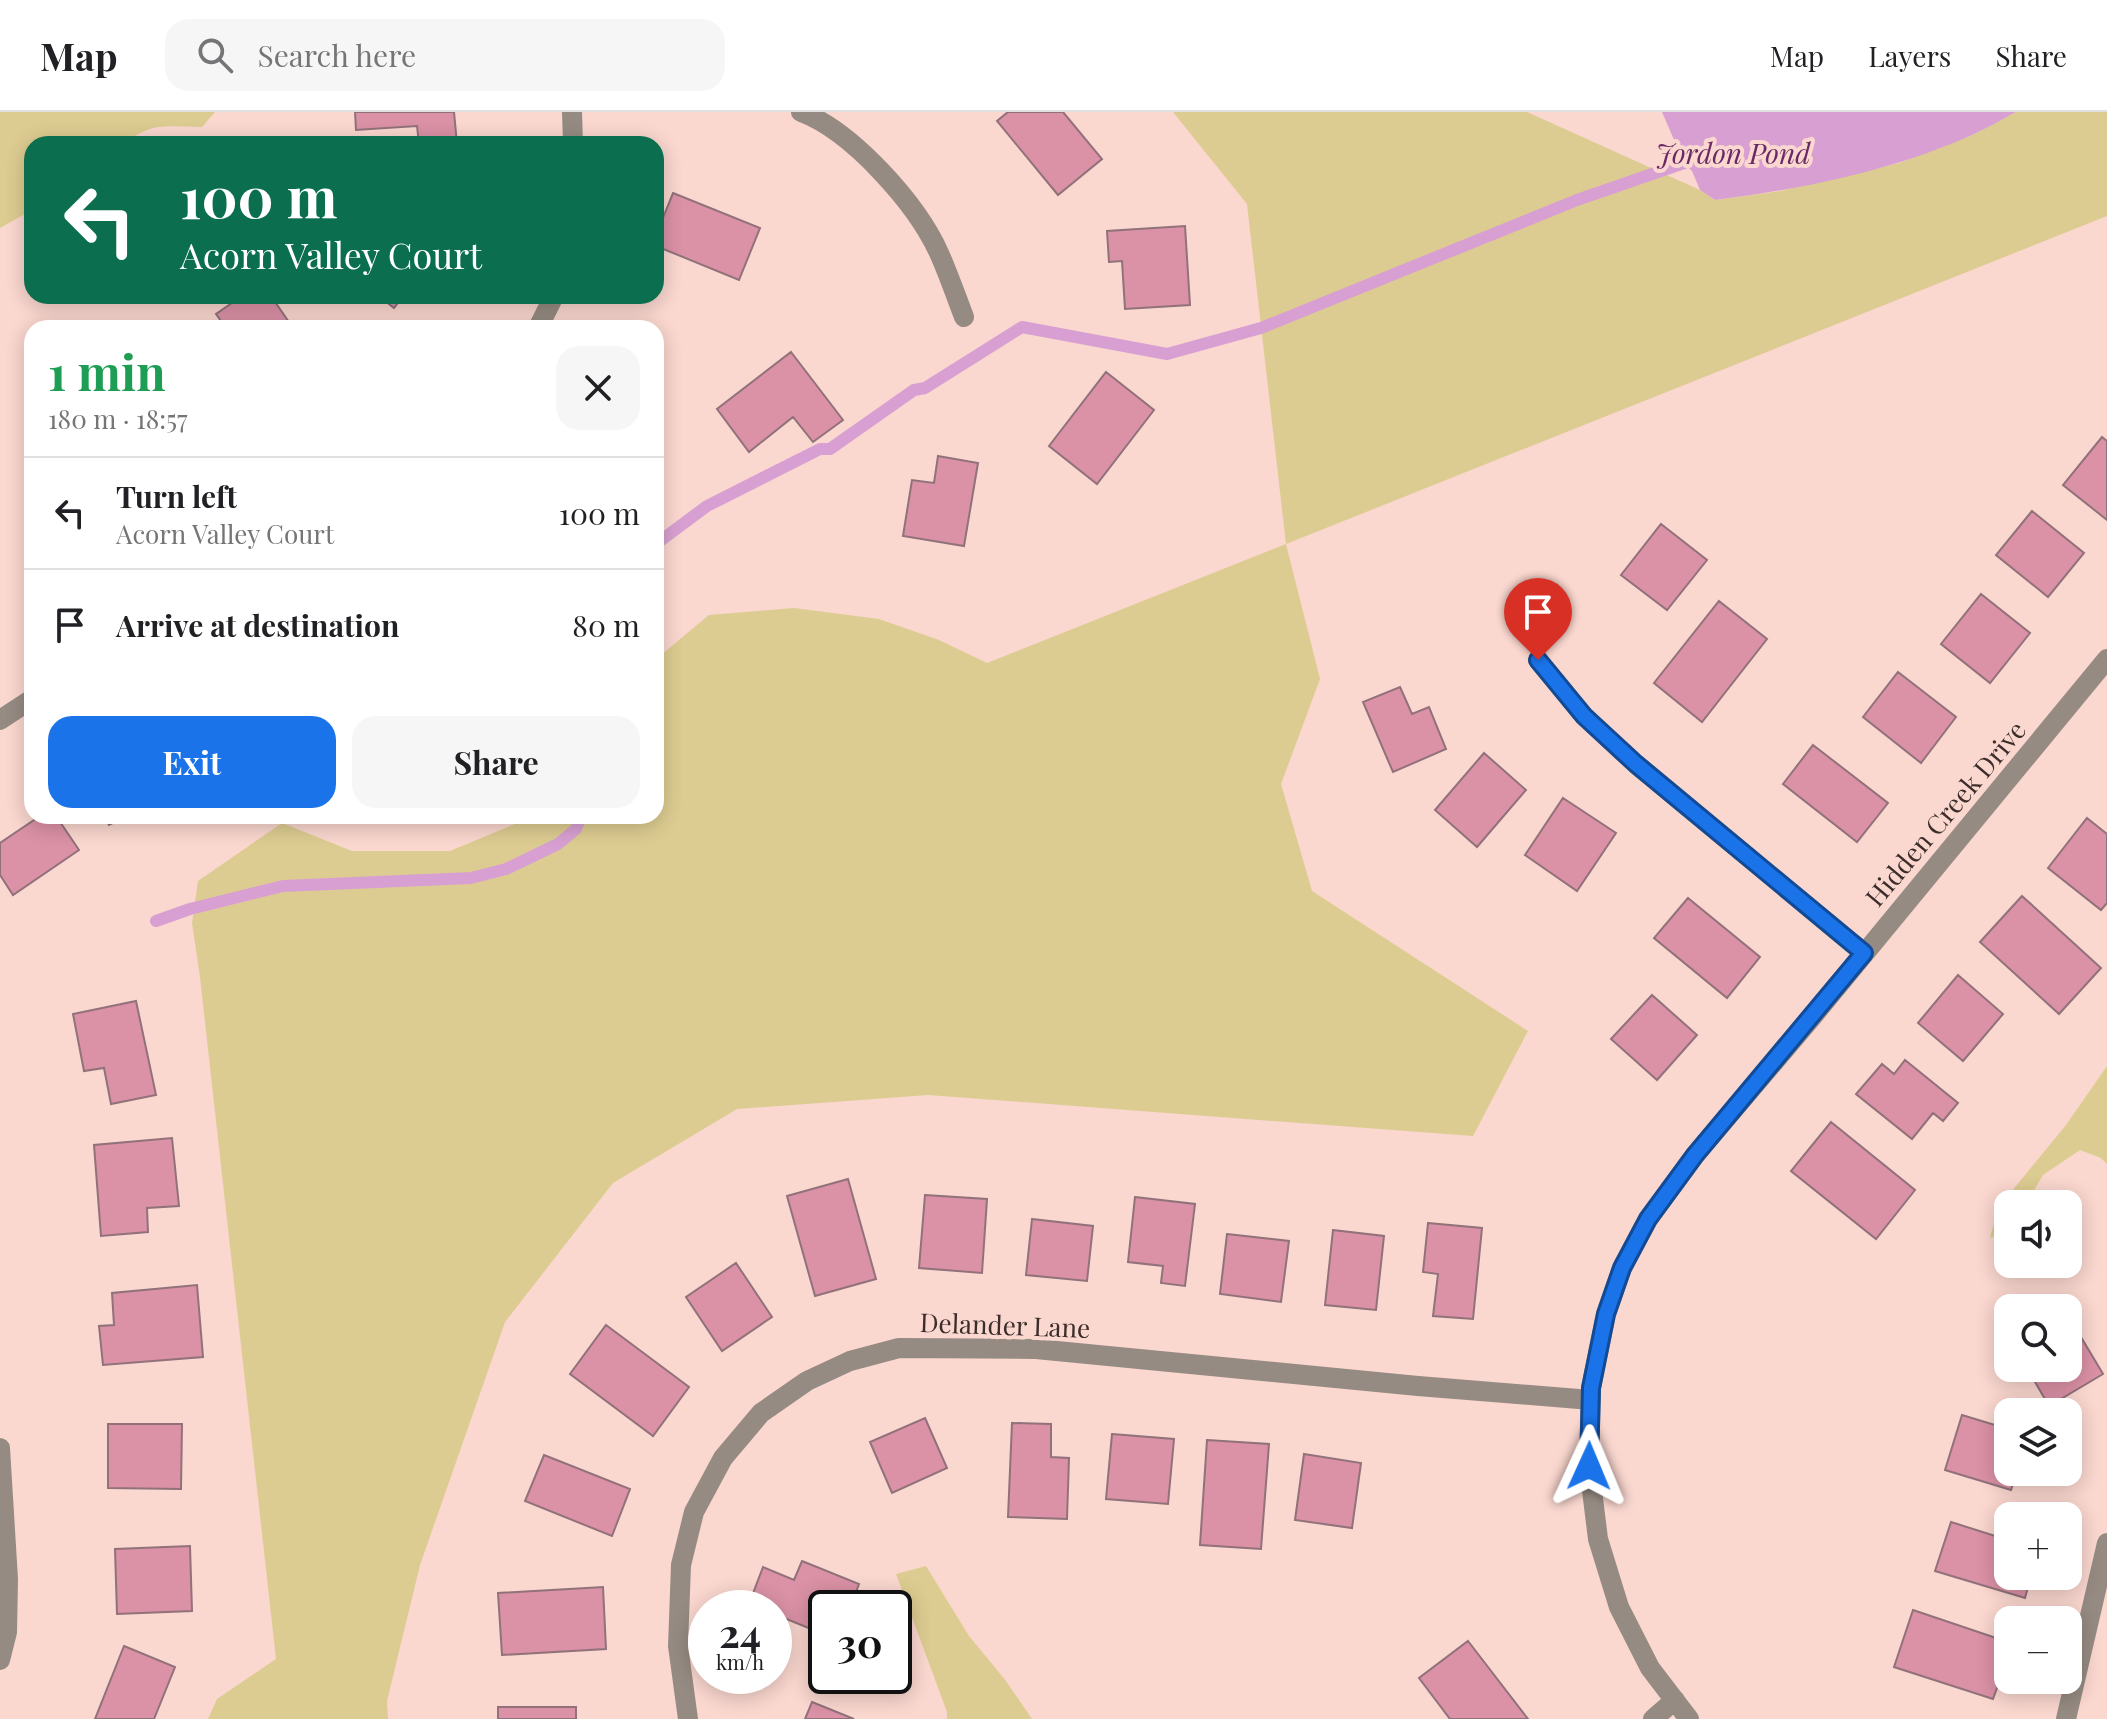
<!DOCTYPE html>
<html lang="en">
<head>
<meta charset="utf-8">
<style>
	:root { --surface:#fff; --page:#f6f6f6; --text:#202124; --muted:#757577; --line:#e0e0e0; --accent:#1a73e8 }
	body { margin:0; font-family:"Playfair Display",serif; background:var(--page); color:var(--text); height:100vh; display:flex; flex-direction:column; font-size:30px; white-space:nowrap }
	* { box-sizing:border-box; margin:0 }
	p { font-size:26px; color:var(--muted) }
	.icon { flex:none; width:44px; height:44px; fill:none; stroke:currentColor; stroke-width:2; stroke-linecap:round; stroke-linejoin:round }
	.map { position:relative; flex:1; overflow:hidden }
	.panel { position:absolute; left:24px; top:208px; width:640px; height:504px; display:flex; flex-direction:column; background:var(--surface); border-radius:24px; box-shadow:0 4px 20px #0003 }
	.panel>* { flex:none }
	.top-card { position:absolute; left:24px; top:24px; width:640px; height:168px; border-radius:24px; box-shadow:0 4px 20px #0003; background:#0b6e4f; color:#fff; overflow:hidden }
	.fabs { position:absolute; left:1994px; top:1078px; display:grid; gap:16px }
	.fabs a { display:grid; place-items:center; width:88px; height:88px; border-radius:16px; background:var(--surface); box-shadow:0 4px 20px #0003; font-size:40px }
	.speed { position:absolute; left:688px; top:1478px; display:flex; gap:16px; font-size:40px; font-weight:700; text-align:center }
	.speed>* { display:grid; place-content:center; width:104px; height:104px; border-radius:50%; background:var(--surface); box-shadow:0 4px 20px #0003; line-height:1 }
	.speed small { font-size:20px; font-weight:400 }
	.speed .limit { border:4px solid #111; border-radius:12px; background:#fff; color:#111 }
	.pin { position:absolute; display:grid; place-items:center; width:68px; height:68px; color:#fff; margin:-82px -34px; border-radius:50% 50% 50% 0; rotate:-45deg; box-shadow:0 0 8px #0007 }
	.pin .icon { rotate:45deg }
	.me { position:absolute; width:88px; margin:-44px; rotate:1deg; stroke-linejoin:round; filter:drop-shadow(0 0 6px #0008) }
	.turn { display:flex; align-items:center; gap:28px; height:168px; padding:0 24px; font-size:36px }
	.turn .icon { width:104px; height:104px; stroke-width:2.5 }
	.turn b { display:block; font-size:56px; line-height:68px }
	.round { display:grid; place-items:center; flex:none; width:84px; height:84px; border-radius:24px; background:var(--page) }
	.headline { display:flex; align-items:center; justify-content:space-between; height:136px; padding:0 24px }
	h1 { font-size:48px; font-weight:700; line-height:60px; color:#1e9e55 }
	.cta { display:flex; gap:16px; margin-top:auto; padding:16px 24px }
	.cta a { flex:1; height:92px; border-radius:24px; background:var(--accent); color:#fff; font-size:32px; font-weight:700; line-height:92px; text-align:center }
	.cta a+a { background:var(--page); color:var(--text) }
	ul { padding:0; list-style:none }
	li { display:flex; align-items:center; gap:24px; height:112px; padding:0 24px; border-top:2px solid var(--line) }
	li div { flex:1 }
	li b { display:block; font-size:30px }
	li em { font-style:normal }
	header { display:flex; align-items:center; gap:48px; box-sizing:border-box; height:112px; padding:0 40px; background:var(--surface); border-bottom:2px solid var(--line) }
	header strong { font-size:38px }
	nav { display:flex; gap:44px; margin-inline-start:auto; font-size:28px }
	.search { width:560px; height:72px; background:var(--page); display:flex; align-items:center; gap:20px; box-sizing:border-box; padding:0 28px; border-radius:24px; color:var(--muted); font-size:30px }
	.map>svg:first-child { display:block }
</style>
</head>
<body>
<header>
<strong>Map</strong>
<div class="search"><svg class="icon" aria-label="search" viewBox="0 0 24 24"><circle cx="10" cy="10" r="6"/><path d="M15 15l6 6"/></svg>Search here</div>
<nav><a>Map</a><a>Layers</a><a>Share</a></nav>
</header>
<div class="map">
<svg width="2107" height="1607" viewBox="0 0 2107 1607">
	<rect width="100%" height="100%" fill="#fad7cf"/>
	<!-- green -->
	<path fill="#ddcc91" d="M0,0H215L202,15C168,15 152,9 124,32H32V98L0,116Z
		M1173,0H1527L1700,78L1715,88L1780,79L1899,51L1972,23L2016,0H2107V104L1286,432L1320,567L1281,672L1312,779L1528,919L1473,1024L928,983L737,997L613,1071L505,1210L420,1453L387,1589L388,1607H208L217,1587L276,1547L200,865L192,811L198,769L282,711L352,739H450L529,706L530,704H656V547L709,503L794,496L879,507L939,528L987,551L1286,432L1247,92Z
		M2107,954V1052L2101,1046L2080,1038L2043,1063L2026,1092H2008V1119L1990,1126L1998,1096L2066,1013Z
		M926,1454L969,1524L1006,1569L1032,1607H947V1600L896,1462Z"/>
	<!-- water -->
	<path fill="#d8a0d2" d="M1662,0H2016C2001,8 1987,16 1972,23C1892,59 1802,77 1715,88L1700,78L1692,59L1684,51Z"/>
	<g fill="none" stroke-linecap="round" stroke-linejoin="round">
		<!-- stream -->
		<path stroke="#d8a0d2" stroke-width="12" d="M656,432L707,394L820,337H830L914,278L925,276L1022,215L1167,242L1261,216L1577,88L1684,51L1693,40
			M156,809L190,797L283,774L471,766L506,757L558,732L576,717L581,704"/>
	</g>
	<!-- building -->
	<path fill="#db91a6" stroke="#91727a" stroke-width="2" d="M355,0H454L457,32H419L417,14L356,18Z
		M1008,0H1063L1102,47L1058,83L997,9Z
		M673,81L760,116L739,168L656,134V123Z
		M1185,114L1190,193L1125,197L1122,149L1109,150L1107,119Z
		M242,184H271L293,216H226L216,202Z
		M379,184H403L394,196Z
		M791,240L843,308L813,330L793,305L749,340L717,297Z
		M1106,260L1154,298L1097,372L1049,334Z
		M2102,325L2107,329V408L2063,373Z
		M938,344L978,351L964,434L903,424L912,368L934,371Z
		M2032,399L2084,441L2048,485L1996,443Z
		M1661,412L1707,448L1667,498L1621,463Z
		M1981,482L2030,521L1990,571L1941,532Z
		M1719,489L1767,527L1702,610L1654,571Z
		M1898,560L1956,605L1921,651L1863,605Z
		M1400,575L1412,602L1429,595L1446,637L1393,660L1363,590Z
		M1813,633L1888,691L1857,730L1783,672Z
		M1484,641L1526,678L1477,735L1435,698Z
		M1563,686L1616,721L1577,779L1525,743Z
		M40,704H56L79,738L13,783L0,763V731Z
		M104,704H126L109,713Z
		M2087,706L2107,722V791L2101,798L2048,756Z
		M2022,784L2101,856L2059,902L1980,830Z
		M1688,786L1760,845L1727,886L1654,826Z
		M1958,863L2003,902L1963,949L1918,911Z
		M1652,883L1697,923L1657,968L1611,927Z
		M136,889L156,983L111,992L104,956L84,959L73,902Z
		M1905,948L1958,991L1943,1009L1933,1001L1912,1027L1856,982L1882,952L1894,962Z
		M1831,1010L1915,1078L1876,1127L1791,1059Z
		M172,1026L179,1094L147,1096L148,1120L101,1124L94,1033Z
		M848,1067L876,1167L815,1184L787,1084Z
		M925,1083L987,1087L982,1161L919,1156Z
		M1135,1085L1195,1092L1185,1174L1161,1171L1163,1154L1128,1150Z
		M1032,1107L1093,1114L1087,1169L1026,1163Z
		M1428,1111L1482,1116L1473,1207L1433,1204L1438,1162L1423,1160Z
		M1333,1118L1384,1124L1376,1198L1325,1193Z
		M1227,1122L1289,1129L1281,1190L1220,1182Z
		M736,1151L772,1205L722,1239L686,1185Z
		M197,1173L203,1245L103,1253L99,1214L114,1213L112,1181Z
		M2068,1205H2069L2103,1262L2049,1294L2027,1256H2068Z
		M606,1213L689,1275L653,1324L570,1262Z
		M1962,1303L2008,1317V1360H2017L2011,1378L1945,1358Z
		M925,1306L947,1356L892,1381L870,1330Z
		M1012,1311L1051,1312V1345L1069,1346L1067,1407L1008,1405Z
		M108,1312H182L181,1377L108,1376Z
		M1112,1322L1174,1327L1168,1392L1106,1387Z
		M1207,1328L1269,1332L1261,1437L1200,1433Z
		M1304,1342L1361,1351L1352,1416L1295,1408Z
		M544,1343L630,1377L612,1424L525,1389Z
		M1951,1410L2008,1428V1464H2031L2025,1486L1935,1459Z
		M190,1434L192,1499L117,1502L115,1437Z
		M802,1449L859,1472L850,1496H826V1523L774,1502V1496H758L749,1492L763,1455L794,1468Z
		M603,1475L606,1537L502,1543L498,1481Z
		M1913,1498L2008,1530V1545L1993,1587L1894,1555Z
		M1468,1529L1528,1607H1450L1419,1566Z
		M124,1534L175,1555L154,1607H95Z
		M812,1590L854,1607H805Z
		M498,1595H576V1607H498Z"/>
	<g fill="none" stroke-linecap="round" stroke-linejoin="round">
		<!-- minor -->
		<path stroke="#968b82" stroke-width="20" d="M572,0L573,32
			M801,0C852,19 917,92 939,141C948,161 956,184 964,205
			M538,216L554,184
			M1538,548L1584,604L1636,652L1864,841
			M0,608L32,587
			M0,1336L8,1467L7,1520L0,1548
			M688,1607L678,1534L681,1453L694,1400L723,1346L761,1301L807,1269L850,1249L899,1236L1036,1237L1418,1274L1591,1288
			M1653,1607L1675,1588
			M1689,1607L1650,1556L1619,1495L1598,1427L1589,1354L1591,1276L1606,1202L1622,1156L1648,1107L1695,1043L1813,904L2107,547
			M2066,1607L2107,1431"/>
	</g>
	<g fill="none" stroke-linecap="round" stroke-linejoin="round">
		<defs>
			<path id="route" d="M1538,548L1584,604L1636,652L1864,841L1695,1043L1648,1107L1622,1156L1606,1202L1591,1276L1589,1354"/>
		</defs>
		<!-- route casing -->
		<use href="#route" stroke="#114b97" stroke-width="20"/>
		<!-- route -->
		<use href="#route" stroke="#1a73e8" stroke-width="14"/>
	</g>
	<g text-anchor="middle" stroke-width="8" stroke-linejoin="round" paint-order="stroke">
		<!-- street labels -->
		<g font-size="26" fill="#3b2d2a" stroke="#fad7cf">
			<text transform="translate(1946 702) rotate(-50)" y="9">Hidden Creek Drive</text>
			<text transform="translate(1005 1214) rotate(2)" y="9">Delander Lane</text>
		</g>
		<!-- water labels -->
		<g font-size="28" font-style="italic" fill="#6a2966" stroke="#fad7cf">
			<text x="1733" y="52">Jordon Pond</text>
		</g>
	</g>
</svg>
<div class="fabs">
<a><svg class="icon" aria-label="sound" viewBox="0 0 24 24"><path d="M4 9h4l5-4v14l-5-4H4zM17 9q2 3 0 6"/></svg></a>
<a><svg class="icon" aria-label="search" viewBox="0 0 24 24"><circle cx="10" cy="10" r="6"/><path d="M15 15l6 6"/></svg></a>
<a><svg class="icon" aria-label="layers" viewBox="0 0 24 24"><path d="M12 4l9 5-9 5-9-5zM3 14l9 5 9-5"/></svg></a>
<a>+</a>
<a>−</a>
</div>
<div class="speed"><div>24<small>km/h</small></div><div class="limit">30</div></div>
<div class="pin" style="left:1538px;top:548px;background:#d93025"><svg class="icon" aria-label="arrive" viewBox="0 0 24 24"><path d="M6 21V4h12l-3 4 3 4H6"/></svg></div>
<svg class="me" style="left:1589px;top:1354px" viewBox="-20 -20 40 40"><path d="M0-17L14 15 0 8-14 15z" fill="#1a73e8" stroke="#fff" stroke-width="4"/></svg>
<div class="top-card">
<div class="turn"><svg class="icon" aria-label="left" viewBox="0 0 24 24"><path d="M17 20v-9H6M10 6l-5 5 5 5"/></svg><div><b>100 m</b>Acorn Valley Court</div></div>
</div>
<section class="panel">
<div class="headline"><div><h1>1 min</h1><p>180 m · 18:57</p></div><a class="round"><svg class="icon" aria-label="close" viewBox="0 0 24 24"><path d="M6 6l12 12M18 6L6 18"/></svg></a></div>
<ul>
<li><svg class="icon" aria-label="left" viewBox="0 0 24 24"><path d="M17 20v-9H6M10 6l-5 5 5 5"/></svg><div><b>Turn left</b><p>Acorn Valley Court</p></div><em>100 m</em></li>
<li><svg class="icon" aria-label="arrive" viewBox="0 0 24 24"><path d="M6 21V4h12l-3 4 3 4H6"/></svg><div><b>Arrive at destination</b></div><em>80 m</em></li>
</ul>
<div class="cta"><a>Exit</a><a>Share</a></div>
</section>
</div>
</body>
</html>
